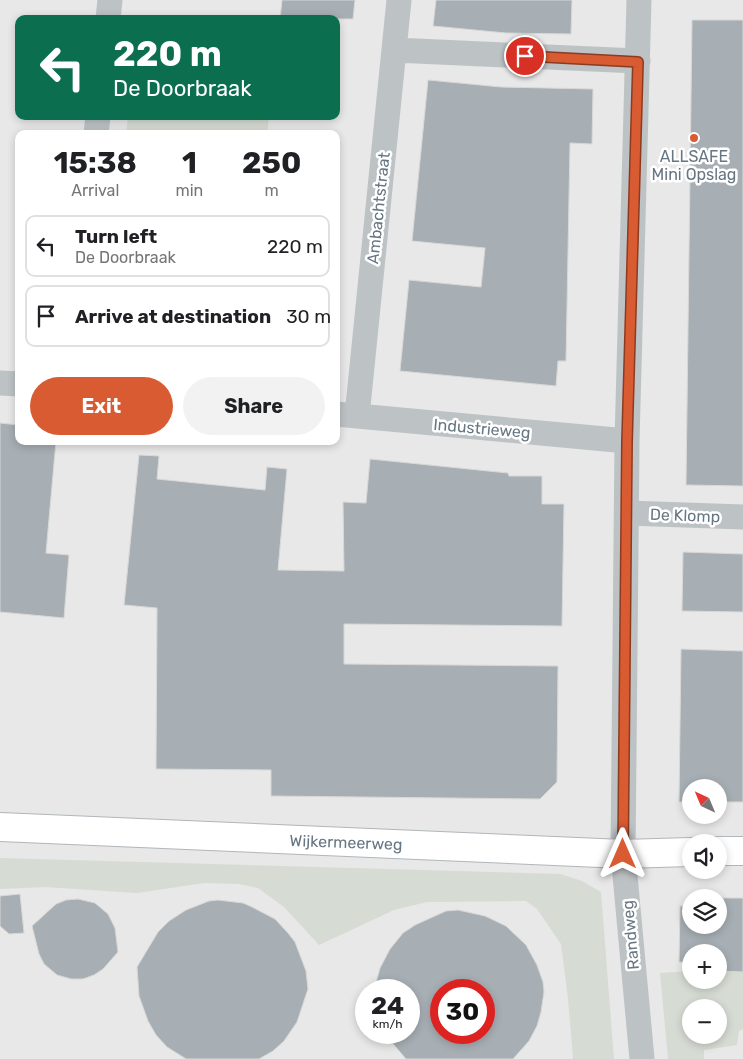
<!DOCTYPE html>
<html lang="en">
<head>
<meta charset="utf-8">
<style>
	:root { --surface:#fff; --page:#f2f2f2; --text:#202124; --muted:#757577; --line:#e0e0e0; --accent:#d95b31 }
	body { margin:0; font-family:Rubik,sans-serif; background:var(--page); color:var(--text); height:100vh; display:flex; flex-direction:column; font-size:19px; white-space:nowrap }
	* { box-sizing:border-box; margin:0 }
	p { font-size:16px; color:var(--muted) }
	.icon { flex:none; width:28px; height:28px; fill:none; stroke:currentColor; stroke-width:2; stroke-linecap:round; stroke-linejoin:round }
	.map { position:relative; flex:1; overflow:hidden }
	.sheet { position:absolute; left:15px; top:130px; width:325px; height:315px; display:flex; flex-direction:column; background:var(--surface); border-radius:10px; box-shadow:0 2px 8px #0003 }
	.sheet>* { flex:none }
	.top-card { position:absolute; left:15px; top:15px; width:325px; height:105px; border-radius:10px; box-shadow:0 2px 8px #0003; background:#0b6e4f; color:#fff; overflow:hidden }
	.needle { width:32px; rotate:316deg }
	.tools { position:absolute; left:682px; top:779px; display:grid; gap:10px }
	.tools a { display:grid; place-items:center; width:45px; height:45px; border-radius:50%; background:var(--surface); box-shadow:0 2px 8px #0003; font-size:25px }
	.speed { position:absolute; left:355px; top:979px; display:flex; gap:10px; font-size:25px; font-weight:700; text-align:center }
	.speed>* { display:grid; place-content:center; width:65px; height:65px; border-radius:50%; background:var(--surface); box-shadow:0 2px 8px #0003; line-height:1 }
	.speed small { font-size:12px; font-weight:400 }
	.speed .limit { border:8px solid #d22; background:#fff; color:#111 }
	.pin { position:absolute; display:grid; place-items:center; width:42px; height:42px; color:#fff; margin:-21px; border:2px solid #fff; border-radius:50%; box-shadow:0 1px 5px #0007 }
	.me { position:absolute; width:55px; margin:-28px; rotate:0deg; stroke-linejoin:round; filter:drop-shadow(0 0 4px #0008) }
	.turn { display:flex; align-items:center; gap:18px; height:105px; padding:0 15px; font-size:22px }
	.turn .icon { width:65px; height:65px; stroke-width:2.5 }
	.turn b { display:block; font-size:35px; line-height:42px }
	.eta { display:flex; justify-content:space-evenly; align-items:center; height:85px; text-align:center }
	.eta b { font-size:30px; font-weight:700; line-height:35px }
	.button { display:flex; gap:10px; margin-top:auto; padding:10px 15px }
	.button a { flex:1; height:58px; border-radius:30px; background:var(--accent); color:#fff; font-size:20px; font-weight:700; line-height:58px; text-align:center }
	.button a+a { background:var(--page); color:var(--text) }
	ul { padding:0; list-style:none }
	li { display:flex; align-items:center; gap:15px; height:62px; margin:0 10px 8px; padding:0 5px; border:2px solid var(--line); border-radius:10px }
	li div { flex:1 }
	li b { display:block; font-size:19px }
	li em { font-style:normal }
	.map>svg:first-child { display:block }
</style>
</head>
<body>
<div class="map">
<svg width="743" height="1059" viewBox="0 0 743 1059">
	<rect width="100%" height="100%" fill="#f6f6f3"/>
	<!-- built -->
	<path fill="#e7e8e7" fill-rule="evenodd" d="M0,0H743V1059H0ZM19,19H336V116H19ZM19,134H336V441H19ZM691,788H719V815H691ZM691,842H719V870H691ZM691,898H719V925H691ZM691,952H719V980H691ZM366,990H409V1032H366ZM441,990H484V1032H441ZM691,1008H719V1035H691Z"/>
	<!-- green -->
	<path fill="#d6dbd3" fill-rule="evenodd" d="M128,116H269L267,134L153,132V134H126Z
		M0,858L560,874L582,881L601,892L614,1059H573L568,998L561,944L537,909L526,901L427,902L394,910L319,945L284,907L258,888L239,884L204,883L137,893L46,887L0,889Z
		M691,971V980H719V971L743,972V1029L739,1031L737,1045L704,1050V1059H668L660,973ZM691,1008H719V1035H691Z"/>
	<!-- building -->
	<path fill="#a7afb4" stroke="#d8d8d6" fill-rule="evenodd" d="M282,0H355L353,19H280Z
		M436,0H572L571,34L506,33L433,26Z
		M692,20H743V486L686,485Z
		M428,80L501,87L593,89L592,144L570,143L566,361H558L556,386L400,371L409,280L481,287L485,248L412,241Z
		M0,423L19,425V441H56L46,553L69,555L64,618L0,612Z
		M139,455L159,456L157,479L265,490L267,467L287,469L278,570L344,571L343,502L366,503L370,459L508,473L509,476H542V504H564L562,626L344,624V664L558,666L557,782L540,799L271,796V770L156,769L157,608L124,605Z
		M683,552L743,554V612L682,611Z
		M681,649L743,651V802H719V788H691V802H679Z
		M20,894L24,933L9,934L0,926V896Z
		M719,898H743V972L719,971V952H691V963L679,962L680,906H691V925H719Z
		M78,899L95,903L108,914L115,928L118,952L103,969L94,975L83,979H71L57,975L44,964L39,954L32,926L56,904L66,900Z
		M218,900L243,903L252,907L275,919L288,933L295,942L306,971L308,989L297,1022L284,1041L273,1051L259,1059H186L183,1057L167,1047L156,1035L148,1021L139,996L137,967L158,932L169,921L186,910L209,901Z
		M458,910L485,916L506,926L526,945L537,965L543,982L544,992L541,1012L537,1026L529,1041L513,1059H406L383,1032H409V990H374L380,968L390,949L403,933L415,925L446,911ZM441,990H484V1032H441Z"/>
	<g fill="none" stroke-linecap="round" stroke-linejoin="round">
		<defs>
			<path id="primary" d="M0,827L623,854L691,852
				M719,851H743"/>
		</defs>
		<!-- primary casing -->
		<use href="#primary" stroke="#b1b6ba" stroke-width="30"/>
		<!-- street -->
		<path stroke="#bdc2c5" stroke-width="25" d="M639,0L627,441L623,854L642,1059
			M108,19L110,0
			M394,50L638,61
			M96,134L98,116
			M0,383L19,384
			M336,414L627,441
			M357,416L399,0
			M627,513L743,517"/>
		<!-- primary -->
		<use href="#primary" stroke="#fff" stroke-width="28"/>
	</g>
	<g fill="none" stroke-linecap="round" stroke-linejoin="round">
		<defs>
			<path id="route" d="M525,56L638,62L627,442L623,854"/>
		</defs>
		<!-- route casing -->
		<use href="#route" stroke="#8d3b20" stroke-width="12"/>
		<!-- route -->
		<use href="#route" stroke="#d95b31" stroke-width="9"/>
	</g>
	<!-- markers -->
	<circle fill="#d95b31" stroke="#fff" stroke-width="2" cx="694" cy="138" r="5"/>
	<g text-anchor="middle" stroke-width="5" stroke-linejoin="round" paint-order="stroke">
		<!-- poi labels -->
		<g font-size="16" fill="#677683" stroke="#fff">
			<text x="694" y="162">ALLSAFE<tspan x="694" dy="18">Mini Opslag</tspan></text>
		</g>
		<!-- street labels -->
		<g font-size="16" fill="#677683" stroke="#fff">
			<text transform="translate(378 208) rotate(-84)" y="6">Ambachtstraat</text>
			<text transform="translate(482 428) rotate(5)" y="6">Industrieweg</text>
			<text transform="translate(685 515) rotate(2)" y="6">De Klomp</text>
			<text transform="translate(346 842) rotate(2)" y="6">Wijkermeerweg</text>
			<text transform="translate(630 935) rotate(-95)" y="6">Randweg</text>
		</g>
	</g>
</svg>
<div class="tools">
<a><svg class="needle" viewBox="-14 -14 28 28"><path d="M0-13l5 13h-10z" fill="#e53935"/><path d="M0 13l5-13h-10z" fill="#757577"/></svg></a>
<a><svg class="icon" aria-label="sound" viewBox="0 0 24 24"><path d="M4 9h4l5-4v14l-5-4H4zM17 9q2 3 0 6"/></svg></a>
<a><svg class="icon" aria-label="layers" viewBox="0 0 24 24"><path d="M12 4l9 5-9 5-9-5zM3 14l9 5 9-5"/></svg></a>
<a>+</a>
<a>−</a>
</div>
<div class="speed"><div>24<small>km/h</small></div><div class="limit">30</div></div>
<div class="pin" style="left:525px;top:56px;background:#d93025"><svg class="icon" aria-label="arrive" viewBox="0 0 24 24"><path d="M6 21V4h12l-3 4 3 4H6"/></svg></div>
<svg class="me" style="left:623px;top:854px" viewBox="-20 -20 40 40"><path d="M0-17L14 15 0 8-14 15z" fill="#d95b31" stroke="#fff" stroke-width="4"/></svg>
<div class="top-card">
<div class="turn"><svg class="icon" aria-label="left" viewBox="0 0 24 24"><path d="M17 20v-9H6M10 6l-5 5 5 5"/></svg><div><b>220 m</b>De Doorbraak</div></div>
</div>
<section class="sheet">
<div class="eta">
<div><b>15:38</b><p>Arrival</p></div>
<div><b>1</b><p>min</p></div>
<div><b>250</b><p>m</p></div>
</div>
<ul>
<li><svg class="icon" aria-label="left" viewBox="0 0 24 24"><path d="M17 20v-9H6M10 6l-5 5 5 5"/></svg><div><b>Turn left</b><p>De Doorbraak</p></div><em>220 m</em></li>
<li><svg class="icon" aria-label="arrive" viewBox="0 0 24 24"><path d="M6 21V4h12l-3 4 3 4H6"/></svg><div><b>Arrive at destination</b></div><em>30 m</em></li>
</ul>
<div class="button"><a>Exit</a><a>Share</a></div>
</section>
</div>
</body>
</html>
